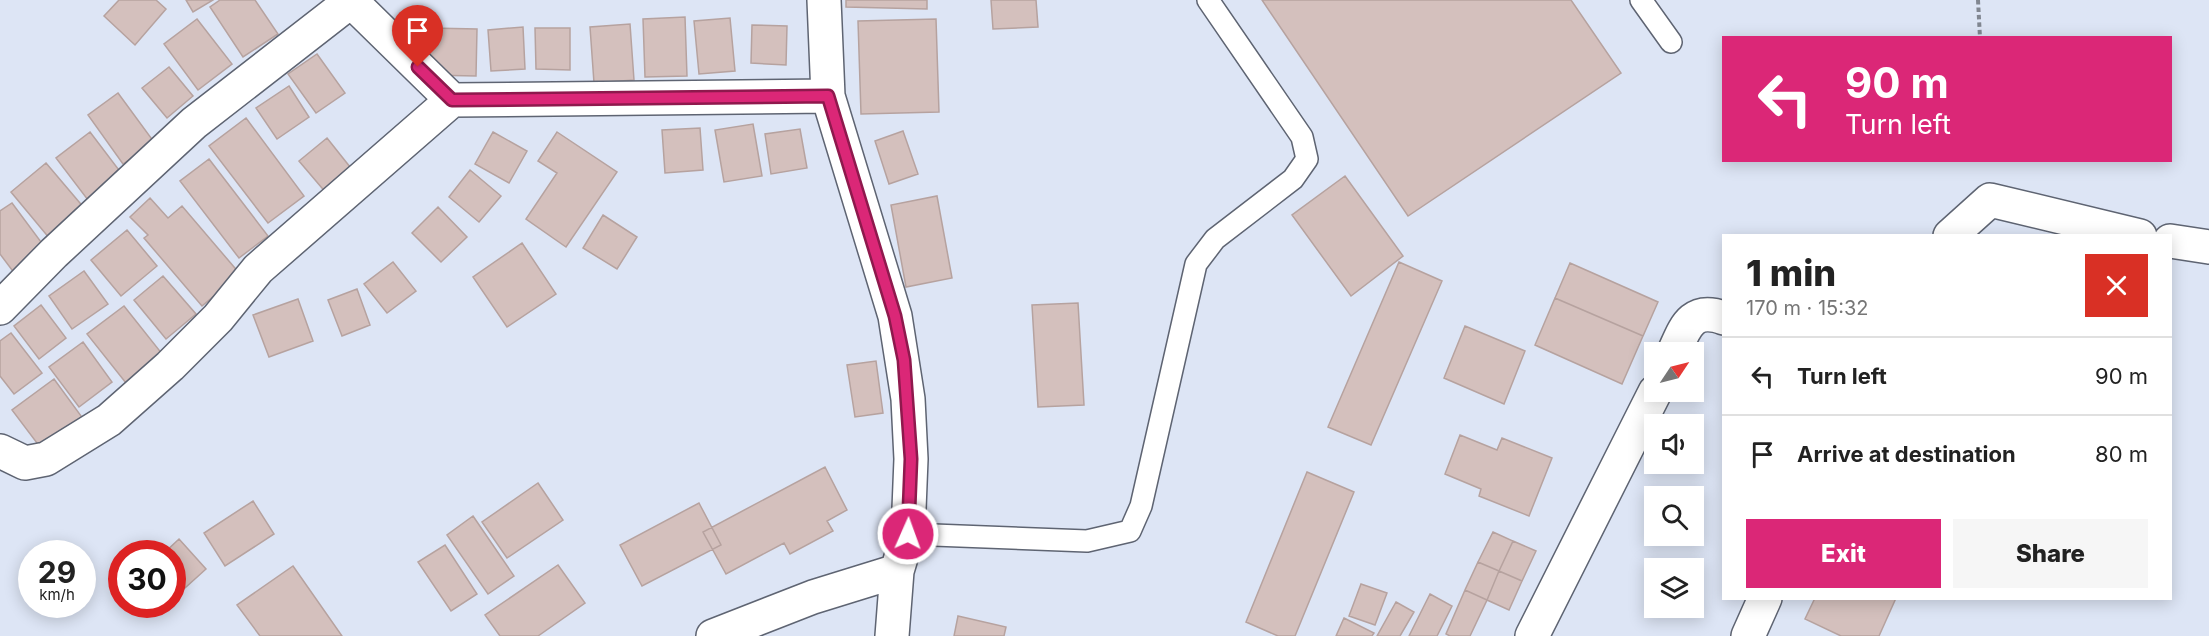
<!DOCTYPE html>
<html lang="en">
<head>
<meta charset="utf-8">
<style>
	:root { --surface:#fff; --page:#f6f6f6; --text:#222; --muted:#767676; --line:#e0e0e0; --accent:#db2777 }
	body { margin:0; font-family:Inter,sans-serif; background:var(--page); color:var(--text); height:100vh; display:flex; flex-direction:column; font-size:22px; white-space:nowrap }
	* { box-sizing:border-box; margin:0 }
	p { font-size:20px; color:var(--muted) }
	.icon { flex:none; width:33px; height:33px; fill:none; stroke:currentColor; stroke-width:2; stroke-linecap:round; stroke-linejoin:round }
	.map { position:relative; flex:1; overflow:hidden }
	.drawer { position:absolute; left:1722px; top:234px; width:450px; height:366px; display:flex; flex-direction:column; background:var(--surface); border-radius:0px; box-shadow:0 3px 15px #0003 }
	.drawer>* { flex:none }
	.hud { position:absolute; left:1722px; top:36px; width:450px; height:126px; border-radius:0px; box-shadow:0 3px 15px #0003; background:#db2777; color:#fff; overflow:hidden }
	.needle { width:39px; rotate:55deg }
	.fabs { position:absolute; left:1644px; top:342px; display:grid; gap:12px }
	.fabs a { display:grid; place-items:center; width:60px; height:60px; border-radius:0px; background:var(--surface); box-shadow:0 3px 15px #0003; font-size:30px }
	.speed { position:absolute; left:18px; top:540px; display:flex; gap:12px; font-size:30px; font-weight:700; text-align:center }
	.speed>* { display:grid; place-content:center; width:78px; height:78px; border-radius:50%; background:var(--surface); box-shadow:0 3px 15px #0003; line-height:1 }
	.speed small { font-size:15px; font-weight:400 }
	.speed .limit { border:9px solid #d22; background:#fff; color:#111 }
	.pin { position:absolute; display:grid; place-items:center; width:51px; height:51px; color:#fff; margin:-62px -26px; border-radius:50% 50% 50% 0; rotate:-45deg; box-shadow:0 0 6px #0007 }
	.pin .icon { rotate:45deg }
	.me { position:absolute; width:66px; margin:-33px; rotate:2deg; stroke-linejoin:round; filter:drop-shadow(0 0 4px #0008) }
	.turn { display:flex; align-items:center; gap:21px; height:126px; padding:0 24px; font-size:27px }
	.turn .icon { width:78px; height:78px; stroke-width:2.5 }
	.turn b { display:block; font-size:42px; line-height:51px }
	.round { display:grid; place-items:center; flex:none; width:63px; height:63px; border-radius:0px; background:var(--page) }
	.headline { display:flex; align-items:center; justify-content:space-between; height:102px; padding:0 24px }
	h1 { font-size:36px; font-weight:800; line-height:45px }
	.action { display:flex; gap:12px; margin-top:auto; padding:12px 24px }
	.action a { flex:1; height:69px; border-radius:0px; background:var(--accent); color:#fff; font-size:24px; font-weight:800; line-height:69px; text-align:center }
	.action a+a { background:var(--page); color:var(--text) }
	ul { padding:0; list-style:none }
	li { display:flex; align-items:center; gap:18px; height:78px; padding:0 24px; border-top:2px solid var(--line) }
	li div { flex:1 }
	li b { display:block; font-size:22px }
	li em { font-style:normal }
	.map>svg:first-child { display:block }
</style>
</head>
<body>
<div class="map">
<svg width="2209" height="636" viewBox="0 0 2209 636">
	<rect width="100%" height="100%" fill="#dde5f5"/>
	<!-- building -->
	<path fill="#d4c0bd" stroke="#b6a29f" stroke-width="1.5" d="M119,0H156L166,9L135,45L104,16Z
		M186,0H213L193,12Z
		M220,0H255L278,34L243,57L210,7Z
		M846,0H927V9L846,7Z
		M991,0H1036L1038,27L993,29Z
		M1262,0H1571L1621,73L1408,216Z
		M685,17L687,76L645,77L643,19Z
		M730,18L735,71L699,74L694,21Z
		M197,19L232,64L198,90L164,44Z
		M936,19L939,112L861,114L858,21Z
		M630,24L634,80L594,83L590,27Z
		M752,25L787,26L786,65L751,63Z
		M523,27L525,69L491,71L488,30Z
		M430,28L477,29L476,76L428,75Z
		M535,28H570V70L536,69Z
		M317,54L345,93L316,113L288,74Z
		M169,67L193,96L167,118L142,88Z
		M289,86L309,117L277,139L256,108Z
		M118,93L154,142L123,164L88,115Z
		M246,118L304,196L268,223L209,146Z
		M753,124L762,176L724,182L715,130Z
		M700,128L703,170L665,173L662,130Z
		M800,129L807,168L771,174L765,134Z
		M903,131L918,174L889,184L875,141Z
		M90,132L125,178L91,204L56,158Z
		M493,132L527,151L509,183L475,164Z
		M557,132L617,172L566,247L526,219L557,173L538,161Z
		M327,138L354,172L327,194L299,161Z
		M209,159L268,236L239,258L180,181Z
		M46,163L85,209L50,239L11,192Z
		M470,170L501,196L479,222L449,197Z
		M1345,176L1403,256L1351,296L1292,215Z
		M937,196L952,278L906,287L891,205Z
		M150,198L168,218L182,206L240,274L202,306L144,238L148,235L130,217Z
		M12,203L47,250L15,274L0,254V211Z
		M438,207L467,237L441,262L412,233Z
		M603,215L637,237L617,269L583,248Z
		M127,230L157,266L121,296L91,260Z
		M522,243L556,294L507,327L473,277Z
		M393,262L416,291L387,313L364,284Z
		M1399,262L1442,281L1371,445L1328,427Z
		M1570,263L1658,302L1643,336L1555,298Z
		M84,271L108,304L72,329L49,296Z
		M163,276L196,314L166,339L134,300Z
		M357,289L370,325L342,336L328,300Z
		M1555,298L1643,336L1622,384L1535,345Z
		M298,299L313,341L269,357L253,315Z
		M1078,303L1084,405L1038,407L1032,305Z
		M41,305L66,338L39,359L14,326Z
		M124,306L163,355L126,383L87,334Z
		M1465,326L1525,351L1504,404L1444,378Z
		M11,333L42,373L14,394L0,376V341Z
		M83,342L112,382L79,407L49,367Z
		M876,361L883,413L855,417L847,365Z
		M54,379L84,420L43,451L12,410Z
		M1460,435L1497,450L1502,438L1552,458L1529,516L1479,496L1481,489L1445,474Z
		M825,467L847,510L827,521L833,531L790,554L784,543L726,574L703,532Z
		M1307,472L1354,492L1295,636H1278L1246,622Z
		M538,483L563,520L507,558L482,522Z
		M253,501L274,534L225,566L204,533Z
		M699,503L721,545L642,586L620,545Z
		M473,516L514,576L488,594L447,535Z
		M1493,532L1513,541L1499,571L1478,562Z
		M179,539L206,569L175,597L172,594V554H163Z
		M1513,541L1536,551L1522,581L1499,571Z
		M445,545L477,594L451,611L418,562Z
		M1478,562L1499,571L1487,600L1465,590Z
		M558,565L585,603L538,636H500L485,615Z
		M293,566L342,636H260L237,605Z
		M1499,571L1522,581L1509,610L1487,600Z
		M1361,584L1387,593L1375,625L1349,616Z
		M1465,590L1487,600L1470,636H1450L1446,634Z
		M1430,594L1452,606L1437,636H1409Z
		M1815,598H1896L1879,636H1841L1805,619Z
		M1396,602L1414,612L1400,636H1377Z
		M958,616L1006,627L1004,636H954Z
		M1344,618L1374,633L1372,636H1336Z"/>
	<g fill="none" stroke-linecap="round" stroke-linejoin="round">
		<defs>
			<path id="lane" d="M1641,0L1671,42
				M908,534L1087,541L1130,531L1141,506L1196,264L1215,239L1293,179L1307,159L1302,137L1208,0"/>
			<path id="street" d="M350,0L452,100L828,96
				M824,0L828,96L895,316L908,399L911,459L908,534L897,571L892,636
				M1950,236L1990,200L2140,236
				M2170,241L2209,247
				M0,308L54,253L194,123L351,1
				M1674,352C1685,328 1691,306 1724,318
				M0,451L25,463L46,459L109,420L170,366L218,318L258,269L452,100
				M713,636L813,597L897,571
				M1532,636L1655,392
				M1748,636L1765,598"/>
		</defs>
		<!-- lane casing -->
		<use href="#lane" stroke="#5e6472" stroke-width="24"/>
		<!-- street casing -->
		<use href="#street" stroke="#5e6472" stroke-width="36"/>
		<!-- path -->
		<path stroke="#818791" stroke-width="4" stroke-dasharray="4.5 3" stroke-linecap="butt" d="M1978,0L1980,38"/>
		<!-- lane -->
		<use href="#lane" stroke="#fff" stroke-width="21"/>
		<!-- street -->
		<use href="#street" stroke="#fff" stroke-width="33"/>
	</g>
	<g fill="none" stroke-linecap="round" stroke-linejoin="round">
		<defs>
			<path id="route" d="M418,67L452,100L828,96L895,316L904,360L911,459L908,534"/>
		</defs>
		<!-- route casing -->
		<use href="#route" stroke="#8e194d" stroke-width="15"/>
		<!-- route -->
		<use href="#route" stroke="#db2777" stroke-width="10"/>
	</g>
</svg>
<div class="fabs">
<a><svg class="needle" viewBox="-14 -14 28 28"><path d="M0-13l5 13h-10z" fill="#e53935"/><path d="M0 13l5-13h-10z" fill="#767676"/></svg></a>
<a><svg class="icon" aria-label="sound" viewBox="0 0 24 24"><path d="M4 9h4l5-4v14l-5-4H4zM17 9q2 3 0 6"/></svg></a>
<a><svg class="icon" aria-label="search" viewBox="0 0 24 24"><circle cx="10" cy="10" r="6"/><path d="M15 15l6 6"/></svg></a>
<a><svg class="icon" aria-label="layers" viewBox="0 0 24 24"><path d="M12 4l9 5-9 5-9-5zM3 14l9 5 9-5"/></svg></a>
</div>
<div class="speed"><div>29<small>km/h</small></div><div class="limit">30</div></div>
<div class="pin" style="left:418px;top:67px;background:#d93025"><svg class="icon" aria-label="arrive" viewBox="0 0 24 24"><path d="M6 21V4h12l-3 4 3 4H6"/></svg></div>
<svg class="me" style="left:908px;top:534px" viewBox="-20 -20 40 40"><circle r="17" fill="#db2777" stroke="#fff" stroke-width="3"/><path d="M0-11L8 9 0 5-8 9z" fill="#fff"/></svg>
<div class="hud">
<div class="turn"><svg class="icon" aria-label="left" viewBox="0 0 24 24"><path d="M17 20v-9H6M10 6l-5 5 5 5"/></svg><div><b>90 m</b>Turn left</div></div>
</div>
<section class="drawer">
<div class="headline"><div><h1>1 min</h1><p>170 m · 15:32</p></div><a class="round" style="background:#d93025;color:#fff"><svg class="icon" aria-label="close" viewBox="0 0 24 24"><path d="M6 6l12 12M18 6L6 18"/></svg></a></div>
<ul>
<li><svg class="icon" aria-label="left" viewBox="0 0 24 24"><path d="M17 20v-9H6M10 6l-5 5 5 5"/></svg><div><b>Turn left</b></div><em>90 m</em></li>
<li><svg class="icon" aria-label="arrive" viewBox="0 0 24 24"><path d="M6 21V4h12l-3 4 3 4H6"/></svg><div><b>Arrive at destination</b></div><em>80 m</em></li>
</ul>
<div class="action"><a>Exit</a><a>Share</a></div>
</section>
</div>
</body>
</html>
